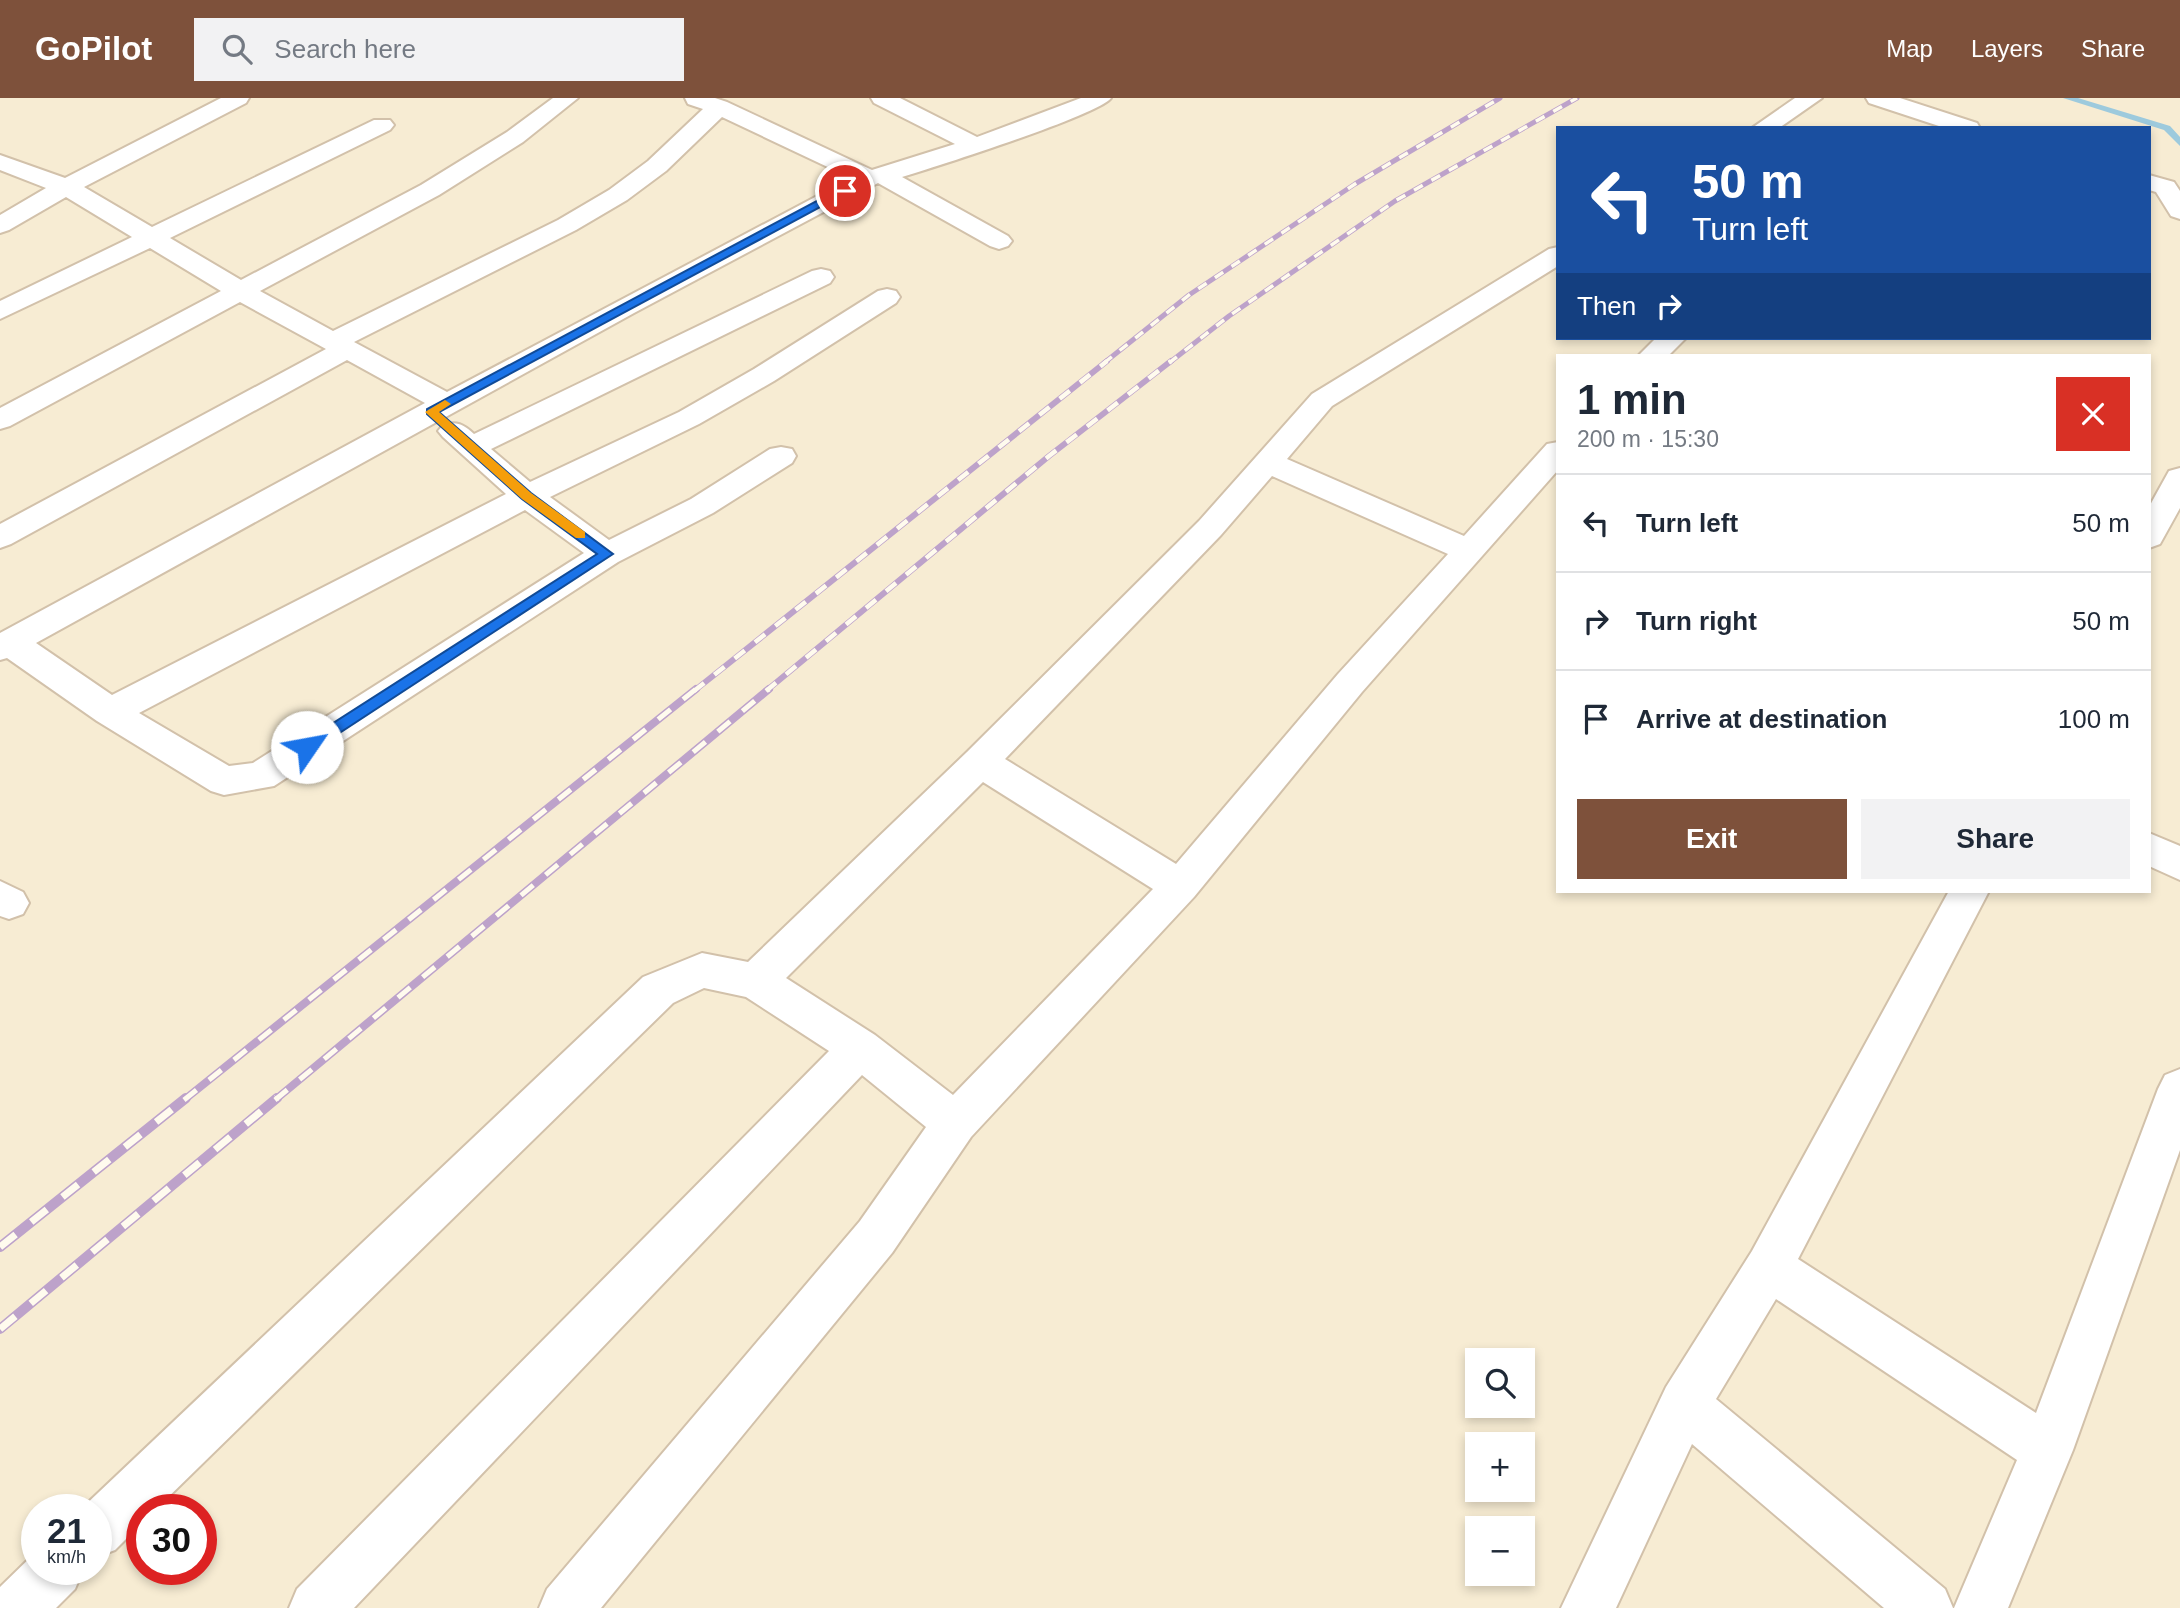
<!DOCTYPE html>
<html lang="en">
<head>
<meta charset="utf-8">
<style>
	:root { --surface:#fff; --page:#f2f2f3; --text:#1f2937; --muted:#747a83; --line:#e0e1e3; --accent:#7e513b }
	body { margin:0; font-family:Arial,sans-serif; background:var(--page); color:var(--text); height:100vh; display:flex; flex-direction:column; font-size:26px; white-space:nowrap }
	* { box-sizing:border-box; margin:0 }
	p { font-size:23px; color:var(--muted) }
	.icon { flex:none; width:38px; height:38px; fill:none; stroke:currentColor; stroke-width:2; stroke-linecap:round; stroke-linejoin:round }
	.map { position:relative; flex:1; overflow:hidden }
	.side { position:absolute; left:1556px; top:256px; width:595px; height:539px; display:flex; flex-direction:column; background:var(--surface); border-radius:0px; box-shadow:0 4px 10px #0003 }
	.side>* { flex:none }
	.guide { position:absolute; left:1556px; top:28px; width:595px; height:214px; border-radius:0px; box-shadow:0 4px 10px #0003; background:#1a4fa0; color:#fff; overflow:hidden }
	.tools { position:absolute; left:1465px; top:1250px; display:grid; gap:14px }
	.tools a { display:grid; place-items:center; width:70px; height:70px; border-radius:0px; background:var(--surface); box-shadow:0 4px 10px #0003; font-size:35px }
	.speed { position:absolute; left:21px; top:1396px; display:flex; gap:14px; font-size:35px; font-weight:700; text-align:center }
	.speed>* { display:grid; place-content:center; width:91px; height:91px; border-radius:50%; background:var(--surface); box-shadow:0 4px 10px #0003; line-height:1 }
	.speed small { font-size:18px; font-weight:400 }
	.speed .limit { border:10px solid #d22; background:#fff; color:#111 }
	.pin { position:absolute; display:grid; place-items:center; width:60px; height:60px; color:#fff; margin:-30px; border:4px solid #fff; border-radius:50%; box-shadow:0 2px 7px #0007 }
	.me { position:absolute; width:77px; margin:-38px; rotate:57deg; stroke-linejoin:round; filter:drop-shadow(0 0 5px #0008) }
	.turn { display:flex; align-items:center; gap:24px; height:147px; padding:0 21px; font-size:32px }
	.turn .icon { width:91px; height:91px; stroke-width:2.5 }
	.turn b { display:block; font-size:49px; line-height:60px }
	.then { display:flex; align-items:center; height:66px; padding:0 21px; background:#0003; gap:14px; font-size:26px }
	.round { display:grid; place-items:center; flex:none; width:74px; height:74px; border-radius:0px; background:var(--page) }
	.overview { display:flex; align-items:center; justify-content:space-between; height:119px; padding:0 21px }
	h1 { font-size:42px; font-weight:700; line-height:52px }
	.cta { display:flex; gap:14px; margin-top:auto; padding:14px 21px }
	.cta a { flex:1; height:80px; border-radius:0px; background:var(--accent); color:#fff; font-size:28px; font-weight:700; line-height:80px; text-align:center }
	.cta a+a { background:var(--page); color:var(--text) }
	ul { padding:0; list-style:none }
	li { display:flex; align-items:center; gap:21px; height:98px; padding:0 21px; border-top:2px solid var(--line) }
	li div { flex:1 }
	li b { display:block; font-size:26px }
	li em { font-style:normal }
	header { display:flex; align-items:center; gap:42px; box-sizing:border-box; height:98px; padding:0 35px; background:var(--accent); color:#fff }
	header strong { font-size:33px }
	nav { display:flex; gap:38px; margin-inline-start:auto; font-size:24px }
	.search { width:490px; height:63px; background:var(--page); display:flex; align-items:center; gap:18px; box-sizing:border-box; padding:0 24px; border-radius:0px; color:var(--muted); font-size:26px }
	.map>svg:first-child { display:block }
</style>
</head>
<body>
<header>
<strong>GoPilot</strong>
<div class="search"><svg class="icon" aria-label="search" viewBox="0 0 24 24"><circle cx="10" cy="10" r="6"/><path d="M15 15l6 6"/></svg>Search here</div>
<nav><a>Map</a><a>Layers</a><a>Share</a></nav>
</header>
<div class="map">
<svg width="2180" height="1510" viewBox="0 0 2180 1510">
	<rect width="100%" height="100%" fill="#fef8e6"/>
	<!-- residential -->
	<path fill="#f7ecd3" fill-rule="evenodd" d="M0,0H2180V1510H0ZM1558,30H2149V240H1558ZM1558,257H2149V793H1558ZM1477,1262H1522V1307H1477ZM1477,1346H1522V1391H1477ZM37,1412H96V1472H37ZM142,1412H201V1472H142ZM1477,1430H1522V1475H1477Z"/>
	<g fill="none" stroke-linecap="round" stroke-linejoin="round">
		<!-- stream -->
		<path fill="#9dcadd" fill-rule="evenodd" d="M2063,0H2078L2170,28L2180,39V48L2164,32Z"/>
		<defs>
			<path id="minor" d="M221,0H249L246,5L84,89L152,129L374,22H390L394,27L390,32L170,140L241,182L421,87L507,34L553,0H578L523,44L439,97L260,193L333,233L558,122L609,92L648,63L703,11L688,6L685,0H715L727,4L872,72L955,46L874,5L871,0H900L977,39L1081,0H1111C1099,17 932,70 902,79L1008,138L1012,143L1008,148L999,151L990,148L878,85L634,215L36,545L112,597L506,396L443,339L438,333L443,327C457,323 463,326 474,336L812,173L821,171L830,173L834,179L830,185L491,351L530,384L679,314L754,271L878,193L887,191L896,193L900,199L896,205L774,283L699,326L550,399L609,442L691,401L770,351L781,349L792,351L796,358L792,365L713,415L618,464L274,688L224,697L211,693L97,623L7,560L0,562V535L425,305L347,262L11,446L0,450V426L326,251L240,204L10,328L0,331V310L221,193L150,150L0,221V203L132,139L66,99L9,132L0,135V117L46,90L0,72V57L65,80ZM722,19L851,80L447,294L354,244L576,132L627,102L666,73ZM525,412L584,455L253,665L229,668L139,615Z
				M1795,0H1822L1779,30H1752Z
				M1866,0H1900L1977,25L1980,30H1945L1869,5Z
				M2149,77L2174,84L2180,93V121L2171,118L2156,94L2149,92Z
				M1558,149V168L1332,308L1287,361L1464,438L1547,346L1558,344V372L1362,594L1194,799L971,1039L892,1155L601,1510H539L547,1491L860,1123L926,1029L862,977L354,1510H289L297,1491L829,953L746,899L704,890L673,905L155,1412H142V1425L115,1452L96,1459V1412H80L643,879L702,855L748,864L967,654L1199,423L1312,296L1549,151ZM1272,378L1448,456L1338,576L1176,766L1005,661L1221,437ZM983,684L1153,791L953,997L875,937L786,880Z
				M1656,240H1686L1669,257H1639Z
				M2180,370V410L2160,446L2149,450V409L2169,373Z
				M2149,735L2180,748V782L2149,768Z
				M0,783L23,794L29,805L23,816L9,821L0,818Z
				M1949,793H1989L1798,1161L2036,1315L2158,991L2165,977L2180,971V1052L2073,1352L2008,1510H1954L2017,1362L1776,1201L1716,1301L1945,1491L1953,1510H1884L1692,1346L1616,1510H1561L1666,1289L1752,1153Z
				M37,1453V1472H83L75,1491L56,1510H0V1489Z"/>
		</defs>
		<!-- minor casing -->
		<use href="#minor" stroke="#d2c1aa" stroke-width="4"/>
		<!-- minor -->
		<use href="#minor" fill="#fff" fill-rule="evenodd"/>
		<defs>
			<path id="rail-far3" d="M1104,265L1189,197L1355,86L1500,0
				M1169,265L1229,218L1395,103L1577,0"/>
			<path id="rail-far2" d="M694,593L1107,263
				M766,593L1049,358L1171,263"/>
			<path id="rail-far1" d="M184,1002L696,591
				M275,1002L769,591"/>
			<path id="rail" d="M0,1149L186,1000
				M0,1231L277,1000"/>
		</defs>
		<!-- rail-far3 casing -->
		<use href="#rail-far3" stroke="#bda2ca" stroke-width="5"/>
		<!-- rail-far2 casing -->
		<use href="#rail-far2" stroke="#bda2ca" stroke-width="6"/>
		<!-- rail-far1 casing -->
		<use href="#rail-far1" stroke="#bda2ca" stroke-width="8"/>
		<!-- rail casing -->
		<use href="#rail" stroke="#bda2ca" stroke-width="10"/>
		<!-- rail-far3 -->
		<use href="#rail-far3" stroke="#fffbee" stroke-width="3.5" stroke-dasharray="10" stroke-linecap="butt"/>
		<!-- rail-far2 -->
		<use href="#rail-far2" stroke="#fffbee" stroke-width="4.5" stroke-dasharray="13" stroke-linecap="butt"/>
		<!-- rail-far1 -->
		<use href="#rail-far1" stroke="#fffbee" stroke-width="5" stroke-dasharray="16" stroke-linecap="butt"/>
		<!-- rail -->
		<use href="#rail" stroke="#fffbee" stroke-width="7" stroke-dasharray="20" stroke-linecap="butt"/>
	</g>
	<!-- route -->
	<path fill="#1a73e8" stroke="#114b97" stroke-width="2" d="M841,90L850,93L439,314L531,395L613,456L312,653H302L299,649L302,645L597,456L522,401L427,316V311Z"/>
	<!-- slow -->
	<path fill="#f59e0b" d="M445,302L451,306L439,314L531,395L585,434V440H576L522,401L425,314Z"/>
</svg>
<div class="tools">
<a><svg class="icon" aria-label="search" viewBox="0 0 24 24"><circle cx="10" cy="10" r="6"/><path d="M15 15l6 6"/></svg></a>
<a>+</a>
<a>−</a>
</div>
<div class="speed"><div>21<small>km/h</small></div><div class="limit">30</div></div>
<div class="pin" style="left:845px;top:93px;background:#d93025"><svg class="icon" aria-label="arrive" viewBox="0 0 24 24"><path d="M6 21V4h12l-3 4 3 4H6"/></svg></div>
<svg class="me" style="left:307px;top:649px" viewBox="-20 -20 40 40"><circle r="19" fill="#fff"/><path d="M0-13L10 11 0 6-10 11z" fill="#1a73e8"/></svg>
<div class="guide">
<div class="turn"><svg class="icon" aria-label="left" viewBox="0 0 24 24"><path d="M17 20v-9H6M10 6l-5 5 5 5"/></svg><div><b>50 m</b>Turn left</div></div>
<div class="then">Then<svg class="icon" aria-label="right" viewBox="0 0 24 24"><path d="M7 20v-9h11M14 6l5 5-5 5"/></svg></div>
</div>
<section class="side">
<div class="overview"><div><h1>1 min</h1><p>200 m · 15:30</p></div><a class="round" style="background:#d93025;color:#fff"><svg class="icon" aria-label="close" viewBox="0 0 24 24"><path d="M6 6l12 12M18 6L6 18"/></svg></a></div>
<ul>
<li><svg class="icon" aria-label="left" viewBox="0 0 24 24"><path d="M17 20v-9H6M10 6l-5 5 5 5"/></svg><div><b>Turn left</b></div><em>50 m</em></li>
<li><svg class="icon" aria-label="right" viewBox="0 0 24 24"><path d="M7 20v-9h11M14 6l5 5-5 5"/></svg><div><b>Turn right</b></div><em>50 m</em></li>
<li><svg class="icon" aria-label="arrive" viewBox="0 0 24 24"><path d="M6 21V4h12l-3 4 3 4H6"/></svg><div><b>Arrive at destination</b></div><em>100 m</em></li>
</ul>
<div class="cta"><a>Exit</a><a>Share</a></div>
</section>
</div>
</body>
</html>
